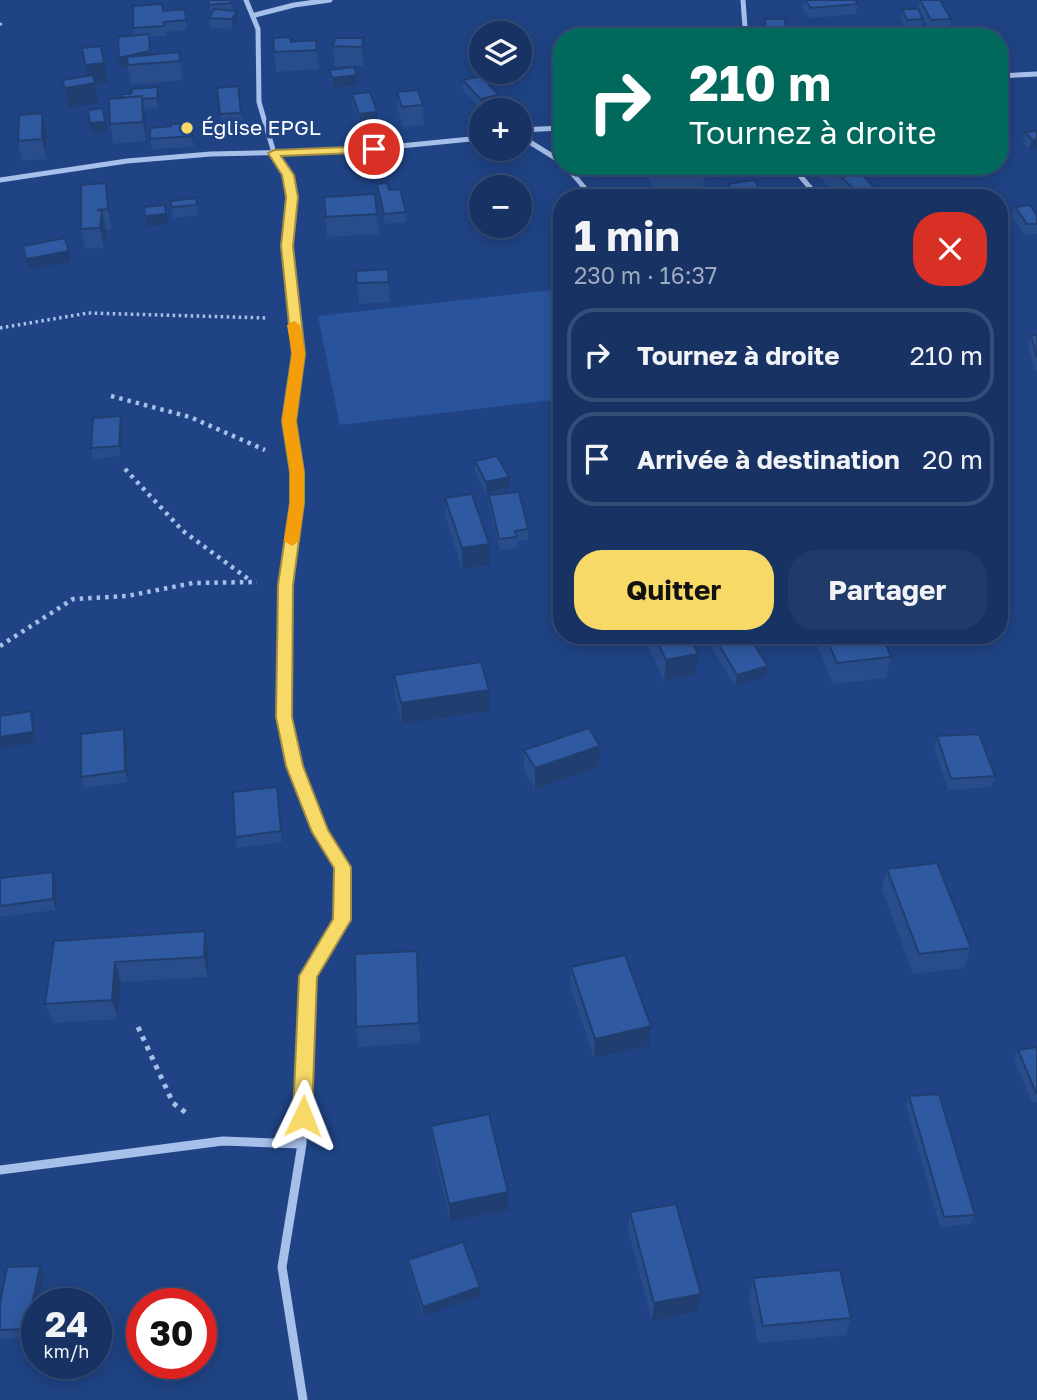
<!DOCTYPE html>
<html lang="fr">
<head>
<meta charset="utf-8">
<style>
	:root { --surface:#173263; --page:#203a69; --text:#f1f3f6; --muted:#9eaabe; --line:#364d78; --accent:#f7d967 }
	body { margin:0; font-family:"Golos Text",sans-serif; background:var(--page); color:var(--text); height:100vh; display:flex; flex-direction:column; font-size:26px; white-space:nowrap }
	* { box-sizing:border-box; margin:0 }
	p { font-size:23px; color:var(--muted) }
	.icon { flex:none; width:38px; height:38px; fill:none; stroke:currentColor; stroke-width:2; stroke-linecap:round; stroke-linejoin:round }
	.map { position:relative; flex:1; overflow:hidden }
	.side { position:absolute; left:553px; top:189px; width:455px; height:455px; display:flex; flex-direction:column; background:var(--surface); border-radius:28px; box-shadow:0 4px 18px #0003,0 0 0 2px var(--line) }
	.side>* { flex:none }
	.hud { position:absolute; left:553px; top:28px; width:455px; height:147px; border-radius:28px; box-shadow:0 4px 18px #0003,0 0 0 2px var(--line); background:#00695c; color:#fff; overflow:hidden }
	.controls { position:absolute; left:469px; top:21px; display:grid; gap:14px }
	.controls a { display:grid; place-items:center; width:63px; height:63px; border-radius:50%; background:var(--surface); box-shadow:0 4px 18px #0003,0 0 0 2px var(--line); font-size:35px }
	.speed { position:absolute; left:21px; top:1288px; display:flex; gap:14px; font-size:35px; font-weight:700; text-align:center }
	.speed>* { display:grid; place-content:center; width:91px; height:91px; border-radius:50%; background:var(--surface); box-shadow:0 4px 18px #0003,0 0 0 2px var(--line); line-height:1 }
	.speed small { font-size:18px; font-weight:400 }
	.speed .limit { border:10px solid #d22; background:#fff; color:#111 }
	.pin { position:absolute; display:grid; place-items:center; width:60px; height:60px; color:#fff; margin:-30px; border:4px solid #fff; border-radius:50%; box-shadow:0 2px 7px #0007 }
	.me { position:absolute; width:77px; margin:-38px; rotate:2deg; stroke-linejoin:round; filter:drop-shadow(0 0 5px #0008) }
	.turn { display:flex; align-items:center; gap:24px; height:147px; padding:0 21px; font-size:32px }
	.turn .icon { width:91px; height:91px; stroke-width:2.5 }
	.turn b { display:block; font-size:49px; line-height:60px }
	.round { display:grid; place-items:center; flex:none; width:74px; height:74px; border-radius:28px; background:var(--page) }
	.head { display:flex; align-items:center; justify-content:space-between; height:119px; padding:0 21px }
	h1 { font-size:42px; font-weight:700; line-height:52px }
	.primary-button { display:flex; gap:14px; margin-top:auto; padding:14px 21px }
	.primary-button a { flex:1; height:80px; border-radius:28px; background:var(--accent); color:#111; font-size:28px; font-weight:700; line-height:80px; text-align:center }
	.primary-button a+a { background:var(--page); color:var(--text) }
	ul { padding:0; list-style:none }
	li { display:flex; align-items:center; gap:21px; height:94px; margin:0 14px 10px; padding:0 7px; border:4px solid var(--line); border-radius:28px }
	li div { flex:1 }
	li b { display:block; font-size:26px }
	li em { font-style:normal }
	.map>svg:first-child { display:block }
</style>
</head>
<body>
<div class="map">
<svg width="1037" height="1400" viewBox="0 0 1037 1400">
	<rect width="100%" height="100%" fill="#1f4384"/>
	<!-- green -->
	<path fill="#29549c" d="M562,289V399L340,425L318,316Z"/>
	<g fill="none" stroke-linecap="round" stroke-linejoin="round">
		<!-- path-far2 -->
		<path stroke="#a7c0e9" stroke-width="3.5" stroke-dasharray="2.5 3.5" stroke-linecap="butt" d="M0,23L1,26
			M0,328L88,313L268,318"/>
		<!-- path-far1 -->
		<path stroke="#a7c0e9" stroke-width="4.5" stroke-dasharray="3.5 5" stroke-linecap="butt" d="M111,396L190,417L265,450
			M125,469L183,531L251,581
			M0,646L73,599L127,596L193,583L257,582"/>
		<!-- path -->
		<path stroke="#a7c0e9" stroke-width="5" stroke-dasharray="4.5 6" stroke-linecap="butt" d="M138,1027L173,1103L189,1115"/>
		<!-- street-far2 -->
		<path stroke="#a7c0e9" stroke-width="5" d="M246,0L258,29L259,102L274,153L288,175L292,197L287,246L298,352
			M743,0L745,27L750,37
			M255,15L294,5L330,0
			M999,76L1037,74
			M520,130L562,128
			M520,136L562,162
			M566,166L588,192L599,198
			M798,166L801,177L819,198
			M0,180L127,161L211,154L350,151L481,138"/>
		<!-- street-far1 -->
		<path stroke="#a7c0e9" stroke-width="6" d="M298,350L289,421L297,472V503L286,585L284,717L295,766L311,808"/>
		<!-- street -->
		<path stroke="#a7c0e9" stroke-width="9" d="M0,1170L223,1141L302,1144
			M303,1400L282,1267L302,1144L308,976L342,920L343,867L320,832L310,806"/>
	</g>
	<!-- wall -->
	<path fill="#284d8a" d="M208,0H231L233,11H237L238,21L233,29L211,28L209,18L211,15Z
		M804,0H855L858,4L856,14L810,18L803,9Z
		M920,0L951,19L949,29L929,30L921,14L923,19L921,29L906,30L900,19L902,9H918Z
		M162,4L163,11L185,9L187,30L166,32V36L149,37L151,55L179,52L183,80L131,85L128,67L121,68L119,58L134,36L133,28Z
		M765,19L786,33L785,37H764Z
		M273,38L291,42L316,40L319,69L276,72Z
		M363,38L365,57L364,66H335L333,46Z
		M329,70L357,75L358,85L333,88L330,80Z
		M463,80L499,95V105L481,109L463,90Z
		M238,86L243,132L223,134L217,88Z
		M397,92L423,105L424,125L403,127L398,111Z
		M352,94L377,122L360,124L353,104Z
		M159,97L158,108L144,109L146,141L113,144L110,124L109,99Z
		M42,113L47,132L46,159L22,161L18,141Z
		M193,123L194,133V147L152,149L150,139L171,126Z
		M1037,131L1029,150L1023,143L1025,132Z
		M645,166H704L705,170L703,190L652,192Z
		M738,166H764L763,173L748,177Z
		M820,166H862L861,173L874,187L872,198H839L818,175Z
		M106,183L109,203L112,229L106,230L104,248L85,249L81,229Z
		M377,184L406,212V222L385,224L378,195Z
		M728,184L765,198H729L727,194Z
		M324,197L377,214L379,234L327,237Z
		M196,198L199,215L173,218L170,201Z
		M1015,207L1037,216V234L1024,235L1012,217Z
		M552,236H562V257H553L551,247Z
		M388,269L390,302L359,304L356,271Z
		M1031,335H1037V371H1035L1028,346Z
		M123,427L121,456L93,459L91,448Z
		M475,461L509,488L486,493L475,472Z
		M489,495L528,529V540L517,541V548L500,550L489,506Z
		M445,498L489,544L490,565L462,569L446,519Z
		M643,635H689L698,654L695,675L664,681Z
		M813,635H882L891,657L886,678L833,684Z
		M714,637L768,666L766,677L735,686L712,648Z
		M394,675L489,711L402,724L395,696Z
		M937,736L995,776L991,787L948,790L934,747Z
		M127,740L128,782L84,788L81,777Z
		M600,746L599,767L535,789L524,771V750Z
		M277,787L282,842L237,848L235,837Z
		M887,869L971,948L964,968L913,974L882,889Z
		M53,872L57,883L56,910L0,917V878Z
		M205,931L209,951L208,977L121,982L118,1019L53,1023L45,1004L54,941Z
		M571,967L649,1046L594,1058L570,987Z
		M418,971L421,1043L358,1047L356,1027Z
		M1037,1047V1102L1032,1103L1014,1060L1018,1050Z
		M909,1096L975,1215L971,1224L940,1227L906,1106Z
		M431,1126L508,1210L450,1222L433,1144Z
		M630,1212L698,1311L652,1321L628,1230Z
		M408,1260L480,1296L423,1316L409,1269Z
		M40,1266L44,1275L37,1304V1312L32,1338L0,1339V1303Z
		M753,1278L851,1318L846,1335L758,1343L749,1296Z"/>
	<!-- shaded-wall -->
	<path fill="#213e71" d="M237,11L238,21L233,29L232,19Z
		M149,34L151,61L128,65V67L121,68L119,58Z
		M363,38L365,57L364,66L362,47Z
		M104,63L108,82L95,84L99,103L69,108L65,88L89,84L85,65Z
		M357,75L358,85L333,88L332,78Z
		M158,87L159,97L158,108L157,98Z
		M499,95V105L481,109L480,99Z
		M142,96L145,116L146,141L143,122Z
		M377,112V122L360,124L359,114Z
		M42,113L47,132L46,159L42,139Z
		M105,118L107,132L92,134L90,123Z
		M193,123L194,133V147L192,136Z
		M1037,139V149L1029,150L1032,140Z
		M750,166H764L763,173L748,177Z
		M849,166H862L860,179Z
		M965,166H977L964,169Z
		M106,183L109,203L112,229L108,209Z
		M874,187L872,198H854L855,191Z
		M102,211L106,231L104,248L100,228Z
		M166,214L168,224L147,227L145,216Z
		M69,251L71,262L28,269L26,259Z
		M121,416L123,427L121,456L119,446Z
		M509,477V488L486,493V482Z
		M489,544L490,565L462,569V548Z
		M698,654L695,675L664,681L666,660Z
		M768,666L766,677L735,686L737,675Z
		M489,690V711L402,724L401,703Z
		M31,711L34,722L36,742L0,749V737Z
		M124,729L127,740L128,782L125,771Z
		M600,746L599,767L535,789V768Z
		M53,872L57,883L56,910L53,899Z
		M205,931L209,951L208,977L204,957Z
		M417,951L418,971L421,1043L419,1023Z
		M115,962L121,982L118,1019L112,1000Z
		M651,1026L649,1046L594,1058L595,1039Z
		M508,1192V1210L450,1222L449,1204Z
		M40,1266L44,1275L38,1304H37V1312L32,1338L27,1329Z
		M480,1287V1296L423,1316V1307Z
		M701,1294L698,1311L652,1321L654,1303Z"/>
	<!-- building -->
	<path fill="#2f59a1" stroke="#213e71" stroke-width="2" d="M208,0H231L232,3L209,5Z
		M805,0H855L858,4L811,8Z
		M920,0H940L951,19L931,20Z
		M162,4L163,11L185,9L186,20L164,22V26L133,28V6Z
		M214,9L237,11L232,19L209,18Z
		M902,9H918L923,19L907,20Z
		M765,19H785L786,33L766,32Z
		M891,28L895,37H856L852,30Z
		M609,29L612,37H568L566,33Z
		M149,34L150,51L119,58L118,37Z
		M290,37L291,42L316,40L317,50L274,52L273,38Z
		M335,38H363L362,47L333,46Z
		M101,46L104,63L85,65L82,48Z
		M179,52L180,61L128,65L127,57Z
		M354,67L357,75L332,78L329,70Z
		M93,75L95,83L65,88L62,80Z
		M481,76L499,95L480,99L463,80Z
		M238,86L241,113L220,114L217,88Z
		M158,87L157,98L142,99V96L121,98L122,94H131L132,89Z
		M418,90L423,105L402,107L397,92Z
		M370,92L377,112L359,114L352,94Z
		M142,96L143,122L110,124L109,99Z
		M103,108L105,122L90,123L88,110Z
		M42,113V139L18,141L19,115Z
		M193,123L192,136L150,139V128L171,126V124Z
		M1037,131V139L1032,140L1025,132Z
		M652,166H704L705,170L654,172Z
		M831,166H854L874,187L855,191Z
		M754,180L765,198H737L728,184Z
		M106,183L108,209L97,210L102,211L100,228L81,229V185Z
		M387,183L389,190L400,189L406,212L384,214L377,184Z
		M947,193L951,198H906Z
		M375,194L377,214L326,217L324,197Z
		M196,198L197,205L172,207L170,201Z
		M165,205L166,214L145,216L144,207Z
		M1030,205L1037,216V224H1027L1015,207Z
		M552,236H562V246L554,247Z
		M65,238L69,251L26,259L23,246Z
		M388,269L389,282L357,283L356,271Z
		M1031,335H1037V357Z
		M121,416L119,446L91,448L93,418Z
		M497,456L509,477L486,482L475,461Z
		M519,492L528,529L515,531L517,537L499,539L489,495Z
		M472,494L489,544L462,548L445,498Z
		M654,635H689L698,654L666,660Z
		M721,635H748L768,666L737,675L714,637Z
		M825,635H882L891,657L837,663Z
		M481,662L489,690L401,703L394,675Z
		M31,711L33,732L0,737V716Z
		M589,728L600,746L535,768L524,750Z
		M124,729L125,771L81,777V734Z
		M979,734L995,776L951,779L937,736Z
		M277,787L281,831L235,837L233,792Z
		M937,863L971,948L919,954L887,869Z
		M53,872V899L0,906V878Z
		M205,931L204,957L115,962L112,1000L45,1004L54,941Z
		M417,951L419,1023L356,1027L355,954Z
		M625,955L651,1026L595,1039L571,967Z
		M1037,1047V1093H1036L1018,1050Z
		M939,1094L975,1215L944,1217L909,1096Z
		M489,1114L508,1192L449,1204L431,1126Z
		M676,1204L701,1294L654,1303L630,1212Z
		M463,1242L480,1287L423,1307L408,1260Z
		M40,1266L27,1329L0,1330V1303L7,1267Z
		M840,1270L851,1318L763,1326L753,1278Z"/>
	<!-- route -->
	<path fill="#f7d967" stroke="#a18d43" stroke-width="2" d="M374,146L378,147V152L281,156L294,175L298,197L293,246L305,354L296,421L304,472V503L293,585L292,717L303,766L328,830L351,867V920L317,977L312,1116L309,1122L303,1125L296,1122L293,1116L299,976L333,919L334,868L312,832L286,766L276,717L278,585L290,503V472L282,421L292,354L281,246L286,197L282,175L268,153L274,150Z"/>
	<!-- slow -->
	<path fill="#f59e0b" d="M294,321L300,325L305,354L296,421L304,472V503L299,541L292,546L284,541L290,503V472L282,421L292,354L287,325Z"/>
	<!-- markers -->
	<circle fill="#f7d967" stroke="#1f4384" stroke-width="2.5" cx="187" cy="128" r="7"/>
	<g text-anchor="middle" stroke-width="7" stroke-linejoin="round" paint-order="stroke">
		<!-- far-poi labels -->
		<g font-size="21" fill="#fff" stroke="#1f4384" text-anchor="start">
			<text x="201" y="135">Église EPGL</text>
		</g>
	</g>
</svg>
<div class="controls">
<a><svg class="icon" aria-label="layers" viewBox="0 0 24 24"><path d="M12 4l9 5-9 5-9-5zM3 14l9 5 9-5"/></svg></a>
<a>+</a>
<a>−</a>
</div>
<div class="speed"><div>24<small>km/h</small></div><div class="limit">30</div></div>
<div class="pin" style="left:374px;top:149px;background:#d93025"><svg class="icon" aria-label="arrive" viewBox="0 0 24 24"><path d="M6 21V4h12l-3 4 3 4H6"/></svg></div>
<svg class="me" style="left:303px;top:1116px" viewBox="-20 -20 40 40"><path d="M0-17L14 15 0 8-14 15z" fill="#f7d967" stroke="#fff" stroke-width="4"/></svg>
<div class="hud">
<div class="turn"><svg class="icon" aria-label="right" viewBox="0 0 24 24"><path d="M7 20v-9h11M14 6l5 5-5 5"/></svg><div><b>210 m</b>Tournez à droite</div></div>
</div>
<section class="side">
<div class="head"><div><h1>1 min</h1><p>230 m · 16:37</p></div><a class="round" style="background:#d93025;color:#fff"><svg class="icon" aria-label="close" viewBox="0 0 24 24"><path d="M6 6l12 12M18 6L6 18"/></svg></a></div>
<ul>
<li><svg class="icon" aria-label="right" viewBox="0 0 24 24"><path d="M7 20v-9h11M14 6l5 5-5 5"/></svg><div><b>Tournez à droite</b></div><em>210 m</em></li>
<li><svg class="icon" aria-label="arrive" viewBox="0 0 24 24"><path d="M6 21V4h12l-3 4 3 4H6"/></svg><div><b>Arrivée à destination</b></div><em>20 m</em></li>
</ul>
<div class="primary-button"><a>Quitter</a><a>Partager</a></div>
</section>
</div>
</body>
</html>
